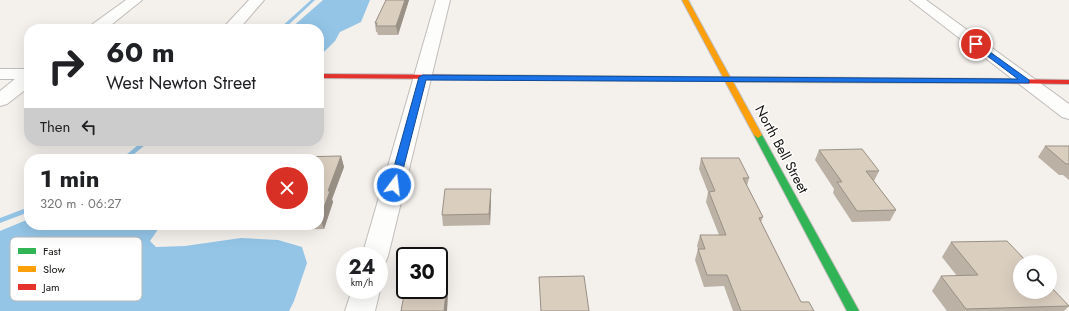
<!DOCTYPE html>
<html lang="en">
<head>
<meta charset="utf-8">
<style>
	:root { --surface:#fff; --page:#f6f6f6; --text:#202124; --muted:#757577 }
	body { margin:0; font-family:Jost,sans-serif; background:var(--page); color:var(--text); height:100vh; display:flex; flex-direction:column; font-size:15px; white-space:nowrap }
	* { box-sizing:border-box; margin:0 }
	p { font-size:13px; color:var(--muted) }
	.icon { flex:none; width:22px; height:22px; fill:none; stroke:currentColor; stroke-width:2; stroke-linecap:round; stroke-linejoin:round }
	.map { position:relative; flex:1; overflow:hidden }
	.panel { position:absolute; left:24px; top:154px; width:300px; height:76px; display:flex; flex-direction:column; background:var(--surface); border-radius:16px; box-shadow:0 4px 16px #0002 }
	.panel>* { flex:none }
	.hud { position:absolute; left:24px; top:24px; width:300px; height:122px; border-radius:16px; box-shadow:0 4px 16px #0002; background:#fff; color:var(--text); overflow:hidden }
	.tools { position:absolute; left:1013px; top:255px; display:grid; gap:8px }
	.tools a { display:grid; place-items:center; width:44px; height:44px; border-radius:50%; background:var(--surface); box-shadow:0 4px 16px #0002; font-size:20px }
	.speed { position:absolute; left:336px; top:247px; display:flex; gap:8px; font-size:20px; font-weight:700; text-align:center }
	.speed>* { display:grid; place-content:center; width:52px; height:52px; border-radius:50%; background:var(--surface); box-shadow:0 4px 16px #0002; line-height:1 }
	.speed small { font-size:10px; font-weight:400 }
	.speed .limit { border:2px solid #111; border-radius:6px; background:#fff; color:#111 }
	.pin { position:absolute; display:grid; place-items:center; width:34px; height:34px; color:#fff; margin:-17px; border:2px solid #fff; border-radius:50%; box-shadow:0 1px 4px #0007 }
	.me { position:absolute; width:44px; margin:-22px; rotate:15deg; stroke-linejoin:round; filter:drop-shadow(0 0 3px #0008) }
	.turn { display:flex; align-items:center; gap:14px; height:84px; padding:0 16px; font-size:18px }
	.turn .icon { width:52px; height:52px; stroke-width:2.5 }
	.turn b { display:block; font-size:28px; line-height:34px }
	.then { display:flex; align-items:center; height:38px; padding:0 16px; background:#0003; gap:8px; font-size:15px }
	.round { display:grid; place-items:center; flex:none; width:42px; height:42px; border-radius:21px; background:var(--page) }
	.headline { display:flex; align-items:center; justify-content:space-between; height:68px; padding:0 16px }
	h1 { font-size:24px; font-weight:700; line-height:30px }
	.map>svg:first-child { display:block }
</style>
</head>
<body>
<div class="map">
<svg width="1069" height="311" viewBox="0 0 1069 311">
	<rect width="100%" height="100%" fill="#f4f0ec"/>
	<!-- water -->
	<path fill="#94c5e7" d="M323,0H370L361,22L340,32L335,41L319,57V29H290Z
		M29,219V225H161L150,241L156,247L185,246L241,238L278,240L302,247L307,263L294,301L289,311H0V231Z"/>
	<g fill="none" stroke-linecap="round" stroke-linejoin="round">
		<!-- stream -->
		<path fill="#94c5e7" fill-rule="evenodd" d="M311,0H315L284,29H279Z
			M143,141H150L128,159H121Z
			M29,207V212L0,223V218Z"/>
		<defs>
			<path id="street" d="M126,0H142L106,29H88L90,26Z
				M249,0H264L239,29H222Z
				M436,0H450L388,256L385,263L379,265V256H362Z
				M910,0H926L1069,104V119L1062,117Z
				M0,69H29V87L7,104L0,106V91L15,79H0Z
				M379,288L380,290L375,311H345L352,290H379Z"/>
			<path id="fast" d="M453,75L684,77L688,79L684,81L456,79L452,77Z
				M758,132L762,135L859,311H847L754,135Z"/>
			<path id="slow" d="M682,0H688L730,77L1006,79L1010,81L1006,83L733,82L762,135L758,138L754,135L725,81H684L680,79L684,77H723Z"/>
			<path id="jam" d="M319,74L456,75L460,77L456,79L319,78Z
				M1003,79L1069,80V84L1006,83L1002,81Z"/>
		</defs>
		<!-- street casing -->
		<use href="#street" stroke="#c0bdba" stroke-width="2"/>
		<!-- fast casing -->
		<use href="#fast" stroke="#c0bdba" stroke-width="2"/>
		<!-- slow casing -->
		<use href="#slow" stroke="#c0bdba" stroke-width="2"/>
		<!-- jam casing -->
		<use href="#jam" stroke="#c0bdba" stroke-width="2"/>
		<!-- street -->
		<use href="#street" fill="#fdfdfc" fill-rule="evenodd"/>
		<!-- fast -->
		<use href="#fast" fill="#30b455" fill-rule="evenodd"/>
		<!-- slow -->
		<use href="#slow" fill="#ff9f0a" fill-rule="evenodd"/>
		<!-- jam -->
		<use href="#jam" fill="#e5322d" fill-rule="evenodd"/>
	</g>
	<!-- wall -->
	<path fill="#bbb1a4" d="M386,0H409L398,35H378L377,32H376L375,23Z
		M1045,146H1069V180L1063,175H1059L1038,157Z
		M819,150L879,171L874,181L896,210L890,221L852,222L833,193L834,189L815,160Z
		M341,156L344,167L332,199L333,202L324,229L264,230L262,225H319V159Z
		M701,158L749,178L747,186L763,217L761,222L801,302L814,311H733L724,286L704,287L695,260L698,249L697,246L700,235H719L706,202L708,192L699,169Z
		M491,199L490,225L443,226L442,215Z
		M951,242L1069,306L1064,311H947L932,291L941,276H957L942,257Z
		M539,277L589,311H541Z"/>
	<!-- shaded-wall -->
	<path fill="#999086" d="M405,0H409L398,35L396,26Z
		M341,156L344,167L332,199L333,202L324,229L320,218L328,191Z
		M491,189V199L490,225L489,214Z
		M447,284L448,295L447,311H444Z"/>
	<!-- building -->
	<path fill="#dacebf" stroke="#999086" d="M386,0H405L396,26H376L377,23H375Z
		M1045,146H1069V164H1066Z
		M862,149L879,171H866L896,210L857,211L837,182H842L819,150Z
		M341,156L328,191H330L320,218H319V159H296V157Z
		M701,158H739L749,178H743L763,217L759,218L801,302H809L814,311H741L727,275H707L698,249H705L700,235H726L709,192L715,191Z
		M445,189H491L489,214L442,215Z
		M1007,241L1027,262H1020V292H1050V286L1069,306L966,309L941,276L978,275L951,242Z
		M584,276L589,311H541L539,277Z
		M439,284H447L444,311H401L405,290H439Z"/>
	<!-- route -->
	<path fill="#1a73e8" stroke="#114b97" d="M976,42L1029,80V83L426,80L399,185L394,188L389,185L419,77L423,75L1018,79L974,46L973,44Z"/>
	<g text-anchor="middle" stroke-width="3" stroke-linejoin="round" paint-order="stroke">
		<!-- street labels -->
		<g font-size="14" fill="#14110e" stroke="#fff">
			<text transform="translate(782 149) rotate(62)" y="5">North Bell Street</text>
		</g>
	</g>
	<!-- legend -->
	<rect x="10" y="237" width="132" height="64" rx="6" fill="#fff" stroke="#b8b8b7" stroke-width="1"/>
	<rect x="18" y="248" width="18" height="6" fill="#30b455"/>
	<rect x="18" y="266" width="18" height="6" fill="#ff9f0a"/>
	<rect x="18" y="284" width="18" height="6" fill="#e5322d"/>
	<g font-size="11" fill="#14110e">
		<text x="43" y="255">Fast</text>
		<text x="43" y="273">Slow</text>
		<text x="43" y="291">Jam</text>
	</g>
</svg>
<div class="tools">
<a><svg class="icon" aria-label="search" viewBox="0 0 24 24"><circle cx="10" cy="10" r="6"/><path d="M15 15l6 6"/></svg></a>
</div>
<div class="speed"><div>24<small>km/h</small></div><div class="limit">30</div></div>
<div class="pin" style="left:976px;top:44px;background:#d93025"><svg class="icon" aria-label="arrive" viewBox="0 0 24 24"><path d="M6 21V4h12l-3 4 3 4H6"/></svg></div>
<svg class="me" style="left:394px;top:185px" viewBox="-20 -20 40 40"><circle r="17" fill="#1a73e8" stroke="#fff" stroke-width="3"/><path d="M0-11L8 9 0 5-8 9z" fill="#fff"/></svg>
<div class="hud">
<div class="turn"><svg class="icon" aria-label="right" viewBox="0 0 24 24"><path d="M7 20v-9h11M14 6l5 5-5 5"/></svg><div><b>60 m</b>West Newton Street</div></div>
<div class="then">Then<svg class="icon" aria-label="left" viewBox="0 0 24 24"><path d="M17 20v-9H6M10 6l-5 5 5 5"/></svg></div>
</div>
<section class="panel">
<div class="headline"><div><h1>1 min</h1><p>320 m · 06:27</p></div><a class="round" style="background:#d93025;color:#fff"><svg class="icon" aria-label="close" viewBox="0 0 24 24"><path d="M6 6l12 12M18 6L6 18"/></svg></a></div>
</section>
</div>
</body>
</html>
